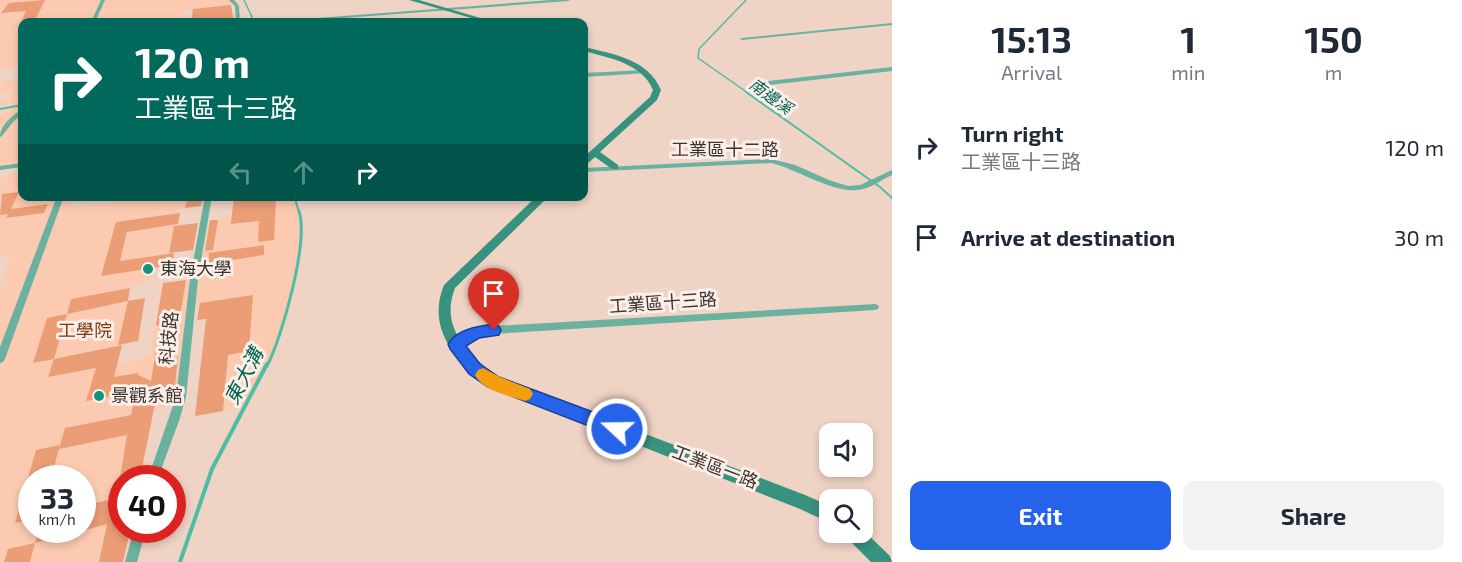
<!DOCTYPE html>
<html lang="en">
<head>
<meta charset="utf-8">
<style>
	:root { --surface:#fff; --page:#f2f2f3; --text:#1f2937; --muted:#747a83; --accent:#2563eb }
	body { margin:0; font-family:"Exo 2","Noto Sans TC",sans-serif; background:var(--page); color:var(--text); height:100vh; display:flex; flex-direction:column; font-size:22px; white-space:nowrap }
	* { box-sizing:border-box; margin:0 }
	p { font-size:20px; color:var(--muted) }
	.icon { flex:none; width:33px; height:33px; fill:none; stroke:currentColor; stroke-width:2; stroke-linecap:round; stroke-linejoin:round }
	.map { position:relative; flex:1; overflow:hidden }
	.side { display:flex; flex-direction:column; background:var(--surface); width:570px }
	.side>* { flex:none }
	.banner { position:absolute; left:18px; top:18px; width:570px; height:183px; border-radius:12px; box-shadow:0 3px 9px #0003; background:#00695c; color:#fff; overflow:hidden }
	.tools { position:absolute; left:819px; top:423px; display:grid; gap:12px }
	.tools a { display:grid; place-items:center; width:54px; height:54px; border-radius:12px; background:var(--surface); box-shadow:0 3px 9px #0003; font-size:30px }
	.speed { position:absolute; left:18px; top:465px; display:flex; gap:12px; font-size:30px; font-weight:700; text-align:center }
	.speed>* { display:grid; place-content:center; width:78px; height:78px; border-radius:50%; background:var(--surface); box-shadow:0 3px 9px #0003; line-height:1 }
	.speed small { font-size:15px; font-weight:400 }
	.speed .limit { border:9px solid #d22; background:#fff; color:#111 }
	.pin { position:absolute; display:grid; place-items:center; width:51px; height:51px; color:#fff; margin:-62px -26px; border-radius:50% 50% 50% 0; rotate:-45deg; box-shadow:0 0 6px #0007 }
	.pin .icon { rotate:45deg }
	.me { position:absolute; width:66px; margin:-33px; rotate:291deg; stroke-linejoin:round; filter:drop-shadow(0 0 4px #0008) }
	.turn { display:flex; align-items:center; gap:21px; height:126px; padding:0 18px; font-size:27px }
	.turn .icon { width:78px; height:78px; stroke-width:2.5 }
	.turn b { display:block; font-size:42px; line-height:51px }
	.lanes { display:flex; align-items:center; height:57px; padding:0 18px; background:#0003; justify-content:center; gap:30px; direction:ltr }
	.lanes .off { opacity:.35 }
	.eta { display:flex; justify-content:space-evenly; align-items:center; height:102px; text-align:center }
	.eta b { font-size:36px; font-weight:700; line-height:42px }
	.action { display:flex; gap:12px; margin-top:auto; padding:12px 18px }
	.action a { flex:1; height:69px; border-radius:12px; background:var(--accent); color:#fff; font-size:24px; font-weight:700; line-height:69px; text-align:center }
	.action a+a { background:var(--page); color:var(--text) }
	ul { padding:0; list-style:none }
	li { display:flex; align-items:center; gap:18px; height:90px; padding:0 18px }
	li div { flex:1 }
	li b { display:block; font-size:22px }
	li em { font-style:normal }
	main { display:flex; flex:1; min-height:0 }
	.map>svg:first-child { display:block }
</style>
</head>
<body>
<main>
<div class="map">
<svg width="892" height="562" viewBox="0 0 892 562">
	<rect width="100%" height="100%" fill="#f5e0d6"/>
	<!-- built -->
	<path fill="#efd3c5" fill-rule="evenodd" d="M0,0H892V562H0ZM22,22H584V196H22ZM830,434H862V466H830ZM32,478H82V530H32ZM122,478H172V530H122ZM830,500H862V532H830Z"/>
	<!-- green -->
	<path fill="#fccab1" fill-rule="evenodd" d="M0,0H237L238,5L184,10L180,21L171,22H22V65L0,70Z
		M22,79V88L17,92H22V166L0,167V115L10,111L13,105L10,103L0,106V101L7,100L15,93L0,95V88L4,81Z
		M22,171V187L20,192H22V196L101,197L73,201L71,208L139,199L140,197H188L185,208L175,210L180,213L116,223L101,276L154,268L152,278L130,288L72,299L67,314L128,301L118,345L54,359L49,377L138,360L150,354L163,283L194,279L198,252L213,250L218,220L230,215L275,208L276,200L294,196L302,220L301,249L275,350L244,406L223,411L228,355L249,351L252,295L191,305L181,397L153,412L158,379L146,382L137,377L138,373L92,382L86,400L136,391L131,415L65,428L60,445L36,450L15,523L31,519L32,530H39L36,543L107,524L99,562H30L34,543L8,549L4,562H0V287L6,286L8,281H2L10,256L0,257V215L8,214L6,218L44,213L48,204L11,209L2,194L0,199V181L10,172ZM264,245V255L208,264L209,254ZM67,315L54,359L34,363L47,318Z
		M174,225L169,253L120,261L127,232Z
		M127,435L117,498L83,506L82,478H51L59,449Z"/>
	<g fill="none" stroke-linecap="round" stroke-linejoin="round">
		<!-- stream-far3 -->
		<path stroke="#4fbda5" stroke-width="1.5" d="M244,0L252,17L247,22
			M746,0L699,49L698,58L748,93"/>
		<!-- stream-far2 -->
		<path stroke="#4fbda5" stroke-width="2" d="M746,92L880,187L892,198
			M0,109L22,105
			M294,196L299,212"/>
		<!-- stream-far1 -->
		<path stroke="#4fbda5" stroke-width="3" d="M267,366C282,337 309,242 299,211"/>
		<!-- stream -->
		<path stroke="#4fbda5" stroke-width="4" d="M180,562L212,469L267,364"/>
	</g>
	<!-- building -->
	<path fill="#eb9d76" d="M45,0L35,20L21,22L26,11L1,13L9,3Z
		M231,5L234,22H191L193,9Z
		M19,192L11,209L48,204L44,213L6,218L8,214L0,215L2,194Z
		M188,196H203L201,206L185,208Z
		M234,196H271L276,200L274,240L258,242L259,221L231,224Z
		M180,213L178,224L127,232L120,261L174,253L172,265L101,276L116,222Z
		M210,220H218L213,250L205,251Z
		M198,223L193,250L169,253L174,226Z
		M264,245V255L208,264L209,253Z
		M186,280L173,358L178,357L174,395L156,399L140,478H120L127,435L59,449L65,428L131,415L136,391L86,401L96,368L48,377L54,359L122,345L114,377L138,373V375L151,381L160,326L156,325L163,283Z
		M130,288L128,301L67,314L71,299Z
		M253,295L249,351L228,355L223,411L195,416L206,319L197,320L200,303Z
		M145,298L138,341L118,345L128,301Z
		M67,314L54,359L33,363L47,318Z
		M60,445L51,478H32V519L15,523L36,450Z
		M122,497V530H130L123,562H99L107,524L82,531V506Z
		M39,530H78V532L35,543Z
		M35,543L30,562H4L8,549Z"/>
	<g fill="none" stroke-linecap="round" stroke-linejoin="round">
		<!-- street -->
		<path fill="#6bb19f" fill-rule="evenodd" d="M101,0H105L95,22H91Z
			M229,0H234L239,6L240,22H236L235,6Z
			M551,0H570L568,1L291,22H277L279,21Z
			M892,23V25L742,40L740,39L742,38Z
			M892,67V71L759,86L756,84L759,82Z
			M645,70L647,71V73L584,77V73Z
			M22,109V114L13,122L2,136L0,137C0,125 13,115 22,109Z
			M771,159L795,165L829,180L848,186L860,185L892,170V175C881,180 870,189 857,190C832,193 797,169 771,163L584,172V168Z
			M22,163V167L0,170V166Z
			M57,196H64L5,359L3,362L0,363V347Z
			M205,196H212L198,279L186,397L180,418L158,478H148L176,397L190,279Z
			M875,304L878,305L879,307L878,309L875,310L494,334L478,336L456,348L453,347L451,344L453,341L473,330L494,326Z
			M134,530H146L137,562H125Z"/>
		<!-- secondary -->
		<path fill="#37927e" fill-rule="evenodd" d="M409,0H419L494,22H485Z
			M584,47C613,54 648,59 661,90L657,100L600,152L618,165V169H612L595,157L587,164L584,165V157L650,97L653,90C642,63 609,58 584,51Z
			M537,196H549L455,288C439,328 469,355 499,378L805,495L830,506V523L800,509L489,386C456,361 426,329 444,285Z
			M862,529L890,556L892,562H871L847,538L845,532H862Z"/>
	</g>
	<!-- route -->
	<path fill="#2563eb" stroke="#184099" stroke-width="1.5" d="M494,324L499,326L501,330L499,335L479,338L466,346L480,364L499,377L623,423L625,429L623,434L617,437L488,387L469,374L450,349L448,344C456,329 479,326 494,324Z"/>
	<!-- slow -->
	<path fill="#f59e0b" d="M483,368L500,377L530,389L533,394L530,399L525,401C510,396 483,391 475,375L478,370Z"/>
	<!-- markers -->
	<g fill="#10937c" stroke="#fcefe9" stroke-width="2">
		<circle cx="148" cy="269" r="6"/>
		<circle cx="99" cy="396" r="6"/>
	</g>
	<g text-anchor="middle" stroke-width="6" stroke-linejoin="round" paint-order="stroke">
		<!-- far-water labels -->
		<g font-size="16" font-style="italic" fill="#016252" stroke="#fcefe9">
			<text transform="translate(771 96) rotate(36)" y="6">南邊溪</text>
		</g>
		<!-- street labels -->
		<g font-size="18" fill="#3d3531" stroke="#fcefe9">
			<text x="725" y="156">工業區十二路</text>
			<text transform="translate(663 303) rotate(-4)" y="6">工業區十三路</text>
			<text transform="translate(169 338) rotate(-84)" y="6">科技路</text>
			<text transform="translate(715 467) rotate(21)" y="6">工業區一路</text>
		</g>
		<!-- poi labels -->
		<g font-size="18" fill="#3d3531" stroke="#fcefe9" text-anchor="start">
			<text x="160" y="275">東海大學</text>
			<text x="111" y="402">景觀系館</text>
		</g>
		<!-- park labels -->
		<g font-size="18" fill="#7c3708" stroke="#fcefe9">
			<text x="85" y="337">工學院</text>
		</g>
		<!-- water labels -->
		<g font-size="20" font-style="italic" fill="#016252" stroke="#fcefe9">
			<text transform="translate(244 376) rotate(-63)" y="7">東大溝</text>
		</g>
	</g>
</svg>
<div class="tools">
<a><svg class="icon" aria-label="sound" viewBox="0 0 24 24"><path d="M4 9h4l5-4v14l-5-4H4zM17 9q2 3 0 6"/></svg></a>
<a><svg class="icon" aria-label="search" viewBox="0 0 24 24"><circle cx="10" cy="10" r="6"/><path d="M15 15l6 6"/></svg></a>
</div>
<div class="speed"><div>33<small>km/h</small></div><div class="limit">40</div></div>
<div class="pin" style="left:494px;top:330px;background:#d93025"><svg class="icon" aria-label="arrive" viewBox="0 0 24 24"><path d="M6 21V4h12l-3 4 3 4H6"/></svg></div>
<svg class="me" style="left:617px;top:429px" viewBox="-20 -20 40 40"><circle r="17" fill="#2563eb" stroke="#fff" stroke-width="3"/><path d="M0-11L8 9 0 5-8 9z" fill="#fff"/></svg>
<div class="banner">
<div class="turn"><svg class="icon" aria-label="right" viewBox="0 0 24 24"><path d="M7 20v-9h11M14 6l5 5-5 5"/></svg><div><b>120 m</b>工業區十三路</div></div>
<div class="lanes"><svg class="icon off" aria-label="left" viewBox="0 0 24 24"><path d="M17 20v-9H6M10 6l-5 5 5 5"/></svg><svg class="icon off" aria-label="ahead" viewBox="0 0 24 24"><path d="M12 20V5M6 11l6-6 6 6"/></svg><svg class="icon" aria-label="right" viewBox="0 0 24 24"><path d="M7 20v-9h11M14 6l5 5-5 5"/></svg></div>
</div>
</div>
<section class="side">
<div class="eta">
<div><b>15:13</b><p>Arrival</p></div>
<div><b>1</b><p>min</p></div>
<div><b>150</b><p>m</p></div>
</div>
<ul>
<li><svg class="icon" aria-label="right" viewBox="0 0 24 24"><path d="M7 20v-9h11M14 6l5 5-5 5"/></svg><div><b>Turn right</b><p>工業區十三路</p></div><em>120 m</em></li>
<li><svg class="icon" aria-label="arrive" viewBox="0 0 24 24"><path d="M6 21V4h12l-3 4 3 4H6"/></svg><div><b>Arrive at destination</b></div><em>30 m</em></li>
</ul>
<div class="action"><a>Exit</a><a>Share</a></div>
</section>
</main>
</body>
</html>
